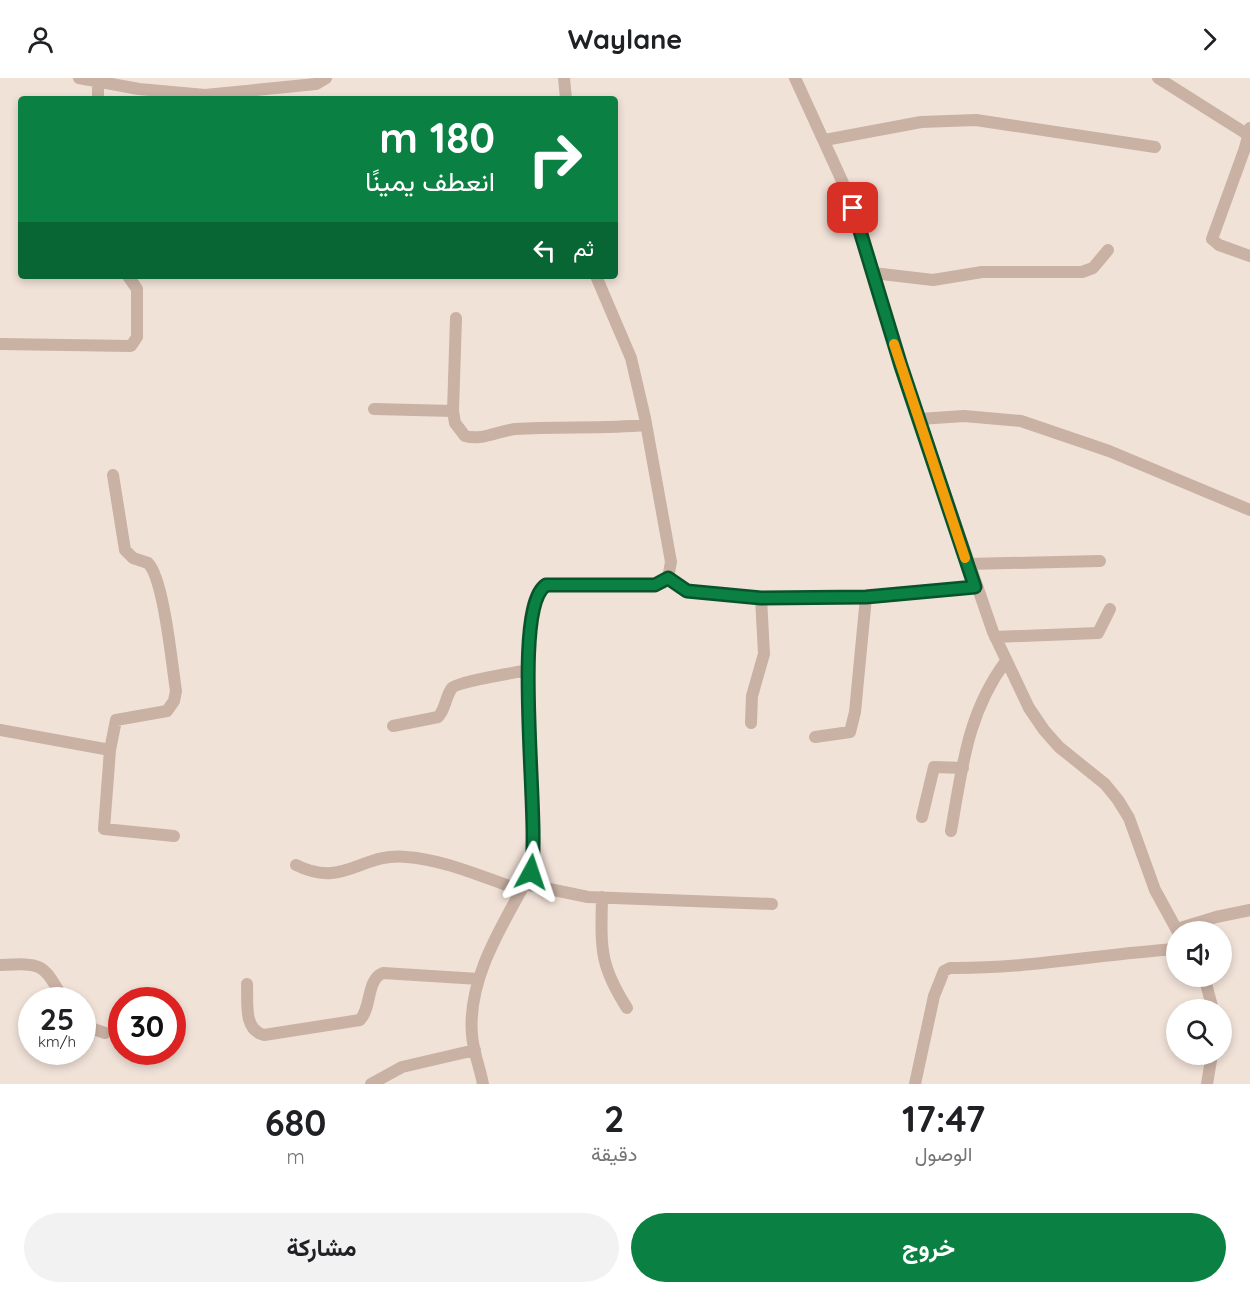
<!DOCTYPE html>
<html lang="ar">
<head>
<meta charset="utf-8">
<style>
	:root { --surface:#fff; --page:#f2f2f2; --text:#202124; --muted:#757577; --accent:#0b8043 }
	body { margin:0; font-family:Quicksand,Vazirmatn,sans-serif; background:var(--page); color:var(--text); direction:rtl; height:100vh; display:flex; flex-direction:column; font-size:22px; white-space:nowrap }
	* { box-sizing:border-box; margin:0 }
	p { font-size:20px; color:var(--muted) }
	.icon { flex:none; width:33px; height:33px; fill:none; stroke:currentColor; stroke-width:2; stroke-linecap:round; stroke-linejoin:round }
	.map { position:relative; height:1006px; overflow:hidden; direction:ltr }
	.details { display:flex; flex-direction:column; background:var(--surface); flex:1 }
	.details>* { flex:none }
	.top-card { position:absolute; left:18px; top:18px; width:600px; height:183px; border-radius:6px; box-shadow:0 3px 9px #0003; direction:rtl; background:#0b8043; color:#fff; overflow:hidden }
	.tools { position:absolute; left:1166px; top:843px; display:grid; gap:12px }
	.tools a { display:grid; place-items:center; width:66px; height:66px; border-radius:50%; background:var(--surface); box-shadow:0 3px 9px #0003; font-size:30px }
	.speed { position:absolute; left:18px; top:909px; display:flex; gap:12px; font-size:30px; font-weight:700; text-align:center }
	.speed>* { display:grid; place-content:center; width:78px; height:78px; border-radius:50%; background:var(--surface); box-shadow:0 3px 9px #0003; line-height:1 }
	.speed small { font-size:15px; font-weight:400 }
	.speed .limit { border:9px solid #d22; background:#fff; color:#111 }
	.pin { position:absolute; display:grid; place-items:center; width:51px; height:51px; color:#fff; margin:-26px; border-radius:12px; box-shadow:0 3px 9px #0006 }
	.me { position:absolute; width:66px; margin:-33px; rotate:5deg; stroke-linejoin:round; filter:drop-shadow(0 0 4px #0008) }
	.turn { display:flex; align-items:center; gap:21px; height:126px; padding:0 24px; font-size:27px }
	.turn .icon { width:78px; height:78px; stroke-width:2.5 }
	.turn b { display:block; font-size:42px; line-height:51px }
	.then { display:flex; align-items:center; height:57px; padding:0 24px; background:#0003; gap:12px; font-size:22px }
	.eta { display:flex; justify-content:space-evenly; align-items:center; height:102px; text-align:center }
	.eta b { font-size:36px; font-weight:700; line-height:42px }
	.action { display:flex; gap:12px; margin-top:auto; padding:12px 24px }
	.action a { flex:1; height:69px; border-radius:36px; background:var(--accent); color:#fff; font-size:24px; font-weight:700; line-height:69px; text-align:center }
	.action a+a { background:var(--page); color:var(--text) }
	header { display:flex; justify-content:space-between; align-items:center; height:78px; padding:0 24px; background:var(--surface); font-size:27px; font-weight:700 }
	.map>svg:first-child { display:block }
</style>
</head>
<body>
<header><svg class="icon" aria-label="forward" viewBox="0 0 24 24"><path d="M9 5l7 7-7 7"/></svg>Waylane<svg class="icon" aria-label="person" viewBox="0 0 24 24"><circle cx="12" cy="8" r="4"/><path d="M4 21q1-7 8-7t8 7"/></svg></header>
<div class="map">
<svg width="1250" height="1006" viewBox="0 0 1250 1006">
	<rect width="100%" height="100%" fill="#f1e2d8"/>
	<g fill="none" stroke-linecap="round" stroke-linejoin="round">
		<!-- minor -->
		<path stroke="#c9b1a4" stroke-width="12" d="M79,0L139,11L205,17L316,6L326,0
			M564,0L566,21
			M795,0L848,116L901,288L993,554L1029,630L1044,652L1059,669L1105,706L1118,722L1129,740L1155,812L1178,854
			M1158,0L1250,58
			M98,21V3
			M825,62L921,44L976,42L1155,69
			M1245,70L1212,161L1219,167L1250,178
			M873,195L933,202L982,194H1082L1093,190L1108,172
			M456,240L453,333L455,345L465,358C482,363 498,353 515,351C559,348 602,351 646,347
			M0,266L131,268L137,259V211L128,198
			M374,331L453,333
			M919,341L964,338L1021,343L1109,373L1250,432
			M967,486L1100,483
			M668,500L687,513L761,520L866,519L975,509
			M995,559L1098,555L1110,531
			M751,645L752,618L764,576L761,520
			M393,648L438,639C446,631 445,619 452,610C457,604 518,594 529,592
			M0,652L110,672L116,642L167,633L174,623L176,613C172,588 164,501 148,485L133,480L125,472L113,397
			M815,659L850,654L855,634L866,519
			M110,672L104,751L174,758
			M922,739L934,689L963,690
			M951,753C962,691 967,635 1006,583
			M296,787C344,811 361,774 407,779C446,782 484,800 521,812
			M525,806L588,819L772,826
			M602,819C601,870 599,886 627,930
			M1177,851L1216,839L1250,832
			M0,887C44,885 42,885 64,922
			M1204,898L1213,932
			M247,906C248,924 243,952 264,957L360,942C372,929 366,902 383,895L479,901
			M82,947L105,955
			M371,1006L402,989L475,972
			M483,1006C480,990 473,973 472,957C467,898 505,844 531,794L533,782C535,737 513,529 546,507H655L663,505L668,500L671,484L645,340L631,280L596,198
			M915,1006L934,918L944,893L950,890C1026,891 1100,876 1176,871
			M1207,1006L1212,976"/>
		<!-- minor-bridge -->
		<path stroke="#c9b1a4" stroke-width="12" d="M1245,70L1250,50"/>
	</g>
	<g fill="none" stroke-linecap="round" stroke-linejoin="round">
		<defs>
			<path id="route" d="M531,794C541,745 510,531 546,507H655L668,500L687,513L761,520L866,519L975,509L901,288L853,130"/>
		</defs>
		<!-- route casing -->
		<use href="#route" stroke="#07532c" stroke-width="15"/>
		<!-- route -->
		<use href="#route" stroke="#0b8043" stroke-width="10"/>
		<!-- slow -->
		<path stroke="#f59e0b" stroke-width="10" d="M894,266L965,480"/>
	</g>
</svg>
<div class="tools">
<a><svg class="icon" aria-label="sound" viewBox="0 0 24 24"><path d="M4 9h4l5-4v14l-5-4H4zM17 9q2 3 0 6"/></svg></a>
<a><svg class="icon" aria-label="search" viewBox="0 0 24 24"><circle cx="10" cy="10" r="6"/><path d="M15 15l6 6"/></svg></a>
</div>
<div class="speed"><div>25<small>km/h</small></div><div class="limit">30</div></div>
<div class="pin" style="left:853px;top:130px;background:#d93025"><svg class="icon" aria-label="arrive" viewBox="0 0 24 24"><path d="M6 21V4h12l-3 4 3 4H6"/></svg></div>
<svg class="me" style="left:531px;top:794px" viewBox="-20 -20 40 40"><path d="M0-17L14 15 0 8-14 15z" fill="#0b8043" stroke="#fff" stroke-width="4"/></svg>
<div class="top-card">
<div class="turn"><svg class="icon" aria-label="right" viewBox="0 0 24 24"><path d="M7 20v-9h11M14 6l5 5-5 5"/></svg><div><b>180 m</b>انعطف يمينًا</div></div>
<div class="then">ثم<svg class="icon" aria-label="left" viewBox="0 0 24 24"><path d="M17 20v-9H6M10 6l-5 5 5 5"/></svg></div>
</div>
</div>
<section class="details">
<div class="eta">
<div><b>17:47</b><p>الوصول</p></div>
<div><b>2</b><p>دقيقة</p></div>
<div><b>680</b><p>m</p></div>
</div>
<div class="action"><a>خروج</a><a>مشاركة</a></div>
</section>
</body>
</html>
